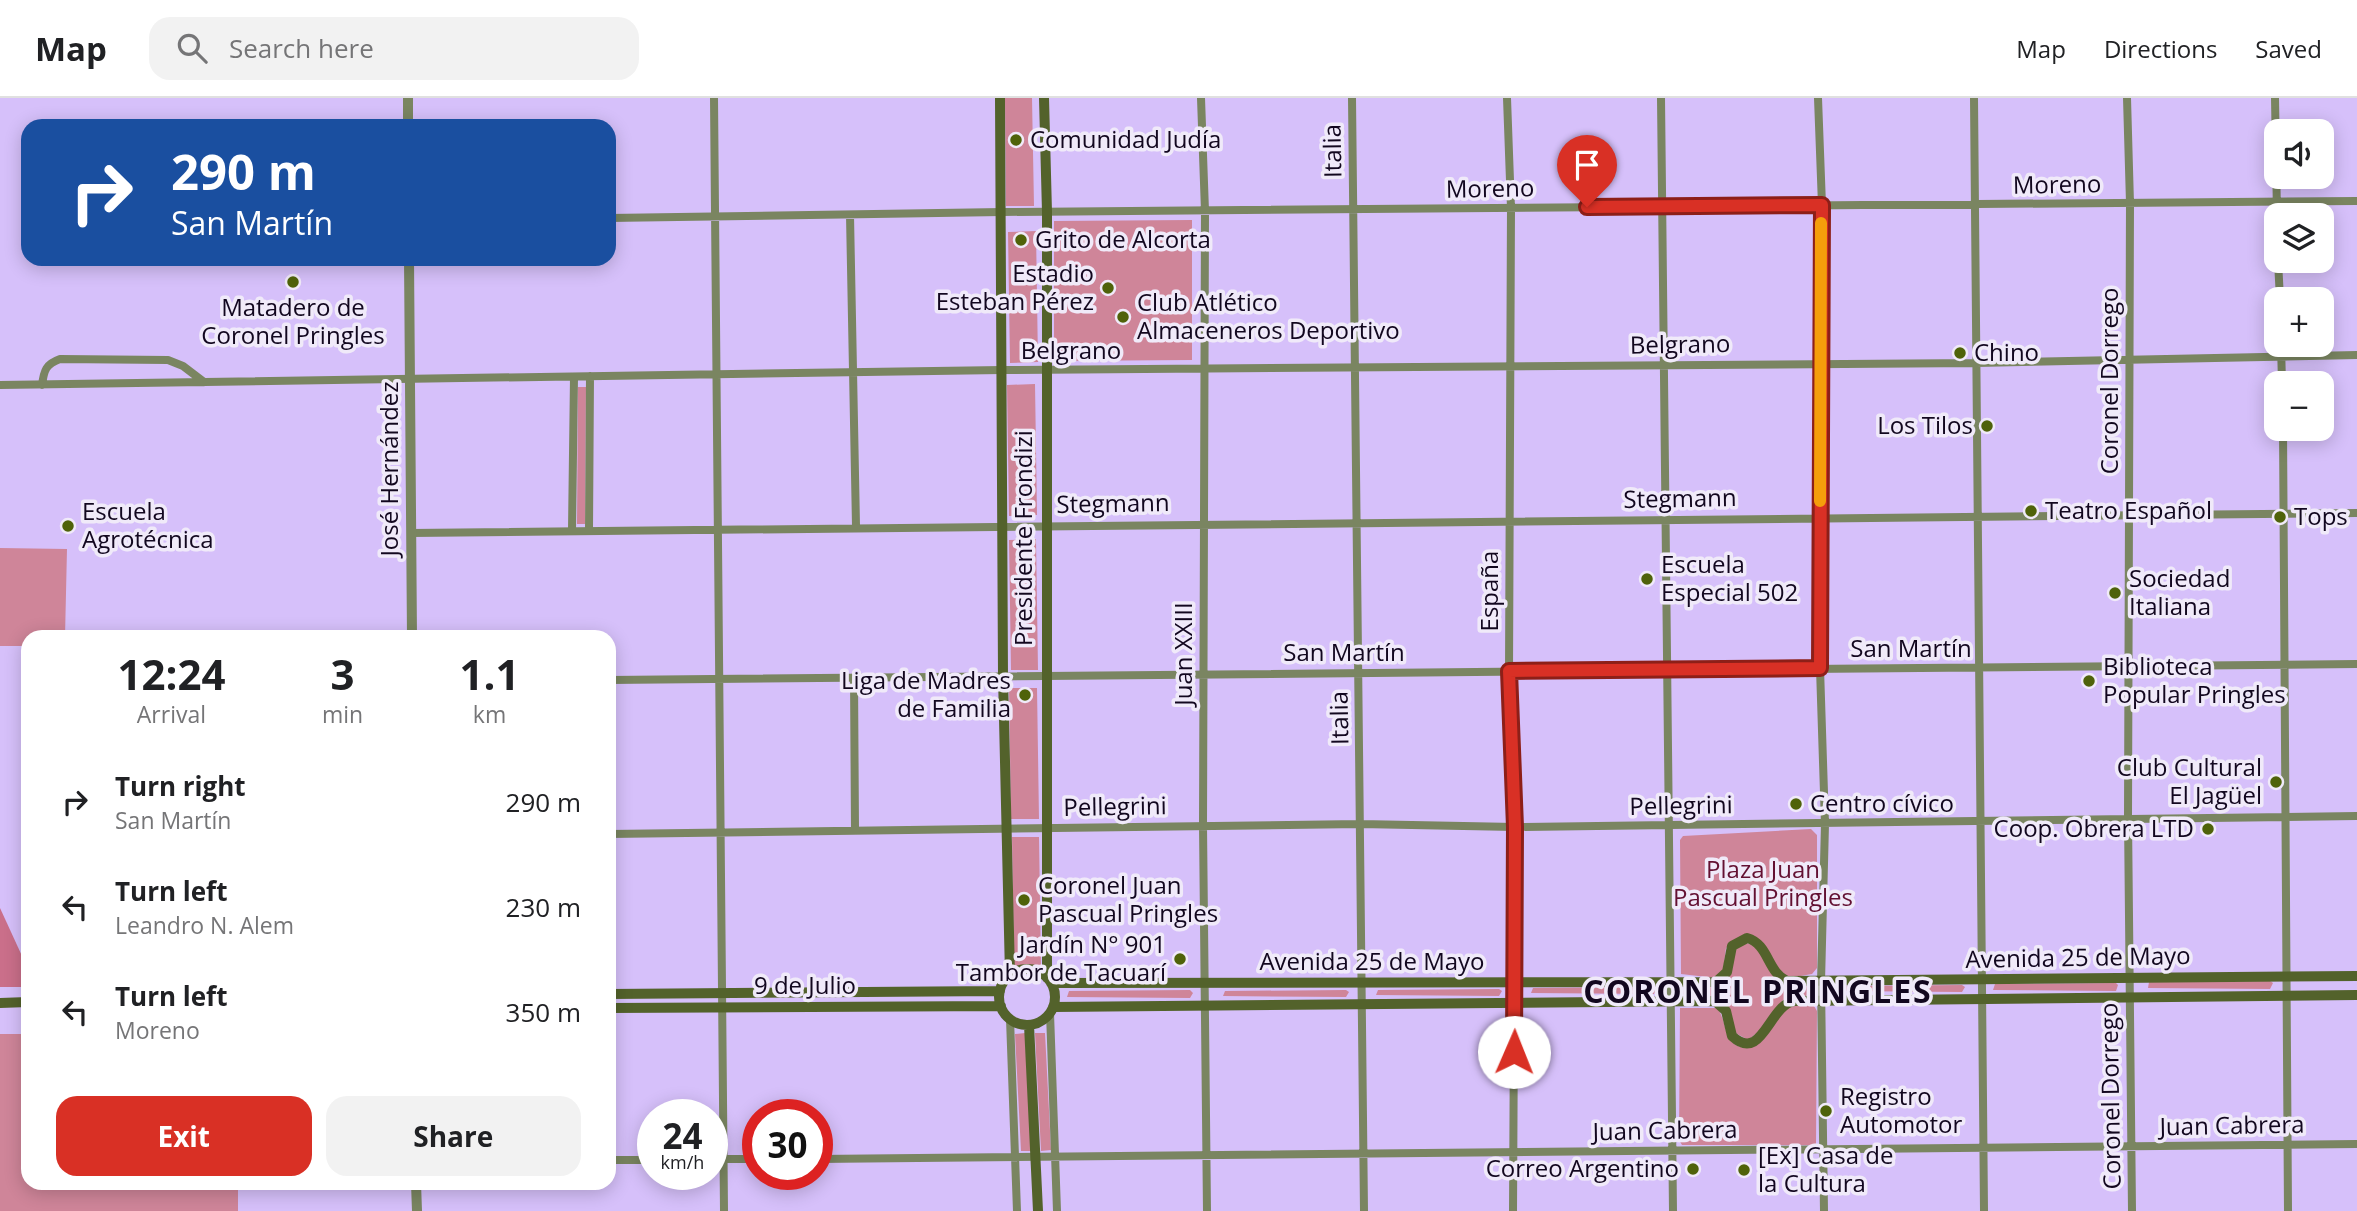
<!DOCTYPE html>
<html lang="en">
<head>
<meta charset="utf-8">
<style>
	:root { --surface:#fff; --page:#f2f2f2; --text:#202124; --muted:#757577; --line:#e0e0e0; --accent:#d93025 }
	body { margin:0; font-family:"Open Sans",sans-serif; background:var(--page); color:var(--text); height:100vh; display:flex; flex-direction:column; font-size:26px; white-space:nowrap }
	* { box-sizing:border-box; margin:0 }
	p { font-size:23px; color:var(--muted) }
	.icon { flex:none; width:38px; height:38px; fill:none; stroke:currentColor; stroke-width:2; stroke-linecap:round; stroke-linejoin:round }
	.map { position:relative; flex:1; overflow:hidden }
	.panel { position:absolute; left:21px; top:532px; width:595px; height:560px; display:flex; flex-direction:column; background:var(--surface); border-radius:21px; box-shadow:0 4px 18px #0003 }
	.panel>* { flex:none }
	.banner { position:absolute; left:21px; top:21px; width:595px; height:147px; border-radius:21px; box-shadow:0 4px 18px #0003; background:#1a4fa0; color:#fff; overflow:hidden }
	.tools { position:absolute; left:2264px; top:21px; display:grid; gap:14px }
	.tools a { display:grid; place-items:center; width:70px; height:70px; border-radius:14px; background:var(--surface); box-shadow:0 4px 18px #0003; font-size:35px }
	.speed { position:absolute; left:637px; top:1001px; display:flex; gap:14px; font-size:35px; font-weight:700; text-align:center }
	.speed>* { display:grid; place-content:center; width:91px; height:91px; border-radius:50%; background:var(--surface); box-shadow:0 4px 18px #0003; line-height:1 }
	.speed small { font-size:18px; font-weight:400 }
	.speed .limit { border:10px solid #d22; background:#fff; color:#111 }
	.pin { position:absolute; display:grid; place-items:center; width:60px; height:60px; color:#fff; margin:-72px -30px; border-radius:50% 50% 50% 0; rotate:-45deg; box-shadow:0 0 7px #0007 }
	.pin .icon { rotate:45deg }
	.me { position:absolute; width:77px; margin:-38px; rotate:1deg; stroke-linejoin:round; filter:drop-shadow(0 0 5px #0008) }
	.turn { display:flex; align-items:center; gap:24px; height:147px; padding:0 35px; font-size:32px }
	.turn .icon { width:91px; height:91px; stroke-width:2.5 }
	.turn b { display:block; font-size:49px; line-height:60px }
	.eta { display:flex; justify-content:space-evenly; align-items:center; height:119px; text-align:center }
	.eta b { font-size:42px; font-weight:700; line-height:49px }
	.action { display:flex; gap:14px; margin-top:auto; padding:14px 35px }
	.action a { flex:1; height:80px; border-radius:21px; background:var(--accent); color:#fff; font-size:28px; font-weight:700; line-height:80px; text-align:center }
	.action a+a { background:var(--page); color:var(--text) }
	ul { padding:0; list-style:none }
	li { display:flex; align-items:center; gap:21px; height:105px; padding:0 35px }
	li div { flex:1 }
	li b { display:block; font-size:26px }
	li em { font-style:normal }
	header { display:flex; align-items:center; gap:42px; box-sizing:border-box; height:98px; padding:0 35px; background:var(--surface); border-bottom:2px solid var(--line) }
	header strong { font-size:33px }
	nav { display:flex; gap:38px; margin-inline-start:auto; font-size:24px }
	.search { width:490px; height:63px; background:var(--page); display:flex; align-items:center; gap:18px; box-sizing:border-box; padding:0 24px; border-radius:21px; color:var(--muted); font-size:26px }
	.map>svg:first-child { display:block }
</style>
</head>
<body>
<header>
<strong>Map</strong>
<div class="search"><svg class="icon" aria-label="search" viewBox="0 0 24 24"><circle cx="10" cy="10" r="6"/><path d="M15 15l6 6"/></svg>Search here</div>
<nav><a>Map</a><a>Directions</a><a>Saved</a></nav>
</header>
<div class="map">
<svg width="2357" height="1113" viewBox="0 0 2357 1113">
	<rect width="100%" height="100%" fill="#d6c0fa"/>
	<!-- green -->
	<path fill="#cf8599" d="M1005,0H1032L1034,108H1006Z
		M1192,122V262L1054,263V123Z
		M1036,133L1038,264L1010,265L1008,134Z
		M1035,286L1037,417L1009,418L1007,287Z
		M578,289H586L585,426H577Z
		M1036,441L1038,572H1011L1009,442Z
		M0,450L67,451L65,539H28V548H0Z
		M1009,590H1037L1039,721H1011Z
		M1811,731L1817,737V870L1812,876L1789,880L1741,838L1726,850L1723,873L1716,880L1681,876L1680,742L1683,738Z
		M1012,739H1039L1041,870H1014Z
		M1742,844L1756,848L1769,870L1806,887L1811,893L1805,899L1783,902L1763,930L1748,942L1732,933L1729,912L1687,899L1682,895L1686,889L1726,882L1732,855Z
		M2270,883L2273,885L2270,891L2148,890L2149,884Z
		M2116,885L2118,887L2116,893L1993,892L1995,886Z
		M1962,887L1965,889L1962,894L1839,893L1841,888Z
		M1654,889L1657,891L1654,896L1531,895L1533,890Z
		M1499,891L1502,893L1499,898L1376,897L1378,892Z
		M1190,892L1193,895L1190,900L1067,899L1069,893Z
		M1346,892L1349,894L1346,899L1223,898L1225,893Z
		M1786,907L1814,908L1817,913L1816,1047H1682L1679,1042L1680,910H1717C1729,925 1721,947 1746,950Z
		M1025,935L1031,1053H1021L1015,936Z
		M1035,935H1045L1051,1052L1041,1053Z
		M0,936H28V1085H238V1113H0Z"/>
	<!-- forest -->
	<path fill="#ca6f8a" d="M0,810L28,871V889H0Z"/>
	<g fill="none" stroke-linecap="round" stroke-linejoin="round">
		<!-- minor -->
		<path stroke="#7a8561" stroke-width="8" d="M714,0L724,1113
			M1201,0L1205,113L1203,728L1207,1113
			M1352,0L1364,1113
			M1507,0L1511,110L1509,573L1515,729L1513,1113
			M1661,0L1673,1113
			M1818,0L1822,107L1820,570L1825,726L1821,884L1824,1113
			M1974,0L1984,1113
			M2127,0L2130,105L2128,720L2132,1113
			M2275,0L2277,117
			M850,117L856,428
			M609,120L1002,114L2357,103
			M2278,163L2280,201
			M2281,247L2282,285
			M0,287L1002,272L1976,265L2357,257
			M42,287C44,272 46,266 60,261L168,262L183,268L204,284
			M2283,331L2288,1113
			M572,432L574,279
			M589,432L590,278
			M411,435L2357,415
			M854,579L855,731
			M609,582L2357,566
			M609,736L1360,726L1515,729L2357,718
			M1050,915L1057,1113
			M1010,921L1017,1113
			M712,1061H758
			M817,1061L2357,1046
			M609,1062H653"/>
		<!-- tertiary -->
		<path stroke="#7a8561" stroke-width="10" d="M408,0V28
			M409,161L412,539
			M416,1085L417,1113"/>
		<!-- secondary -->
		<path stroke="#53622b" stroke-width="10" d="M1000,0L1003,578L1010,877
			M1044,0L1047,114V880
			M999 899a28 28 0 1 1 56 0a28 28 0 1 1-56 0Z
			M1051,885L1716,884L1727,874L1732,848L1747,840C1769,846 1767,874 1787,883L2357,878
			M609,896L1000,893
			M0,905L28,904
			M1053,909L1715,903L1726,913L1732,938C1762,966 1769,907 1794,903L2357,897
			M609,910L1001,908
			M1029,927L1038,1113"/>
	</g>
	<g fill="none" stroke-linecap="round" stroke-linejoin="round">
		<defs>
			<path id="route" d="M1514,954L1515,729L1509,573L1820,570L1822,107L1587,109"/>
		</defs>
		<!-- route casing -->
		<use href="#route" stroke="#8d1f18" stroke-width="18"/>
		<!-- route -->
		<use href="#route" stroke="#d93025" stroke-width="12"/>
		<!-- slow -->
		<path stroke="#f59e0b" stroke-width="12" d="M1820,403L1821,125"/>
	</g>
	<!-- markers -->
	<g fill="#4f620a" stroke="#f0eaf9" stroke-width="2.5">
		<circle cx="1016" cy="42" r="7"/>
		<circle cx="1021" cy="142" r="7"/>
		<circle cx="293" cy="184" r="7"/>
		<circle cx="1108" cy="190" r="7"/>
		<circle cx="1123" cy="219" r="7"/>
		<circle cx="1960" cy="255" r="7"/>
		<circle cx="1987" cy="328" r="7"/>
		<circle cx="2031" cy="413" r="7"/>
		<circle cx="2280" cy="419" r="7"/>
		<circle cx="68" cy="428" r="7"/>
		<circle cx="1647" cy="481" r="7"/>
		<circle cx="2115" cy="495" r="7"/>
		<circle cx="2089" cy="583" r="7"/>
		<circle cx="1025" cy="597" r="7"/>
		<circle cx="2276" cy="684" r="7"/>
		<circle cx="1796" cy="706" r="7"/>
		<circle cx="2208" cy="731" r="7"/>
		<circle cx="1024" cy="802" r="7"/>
		<circle cx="1180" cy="861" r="7"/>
		<circle cx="1826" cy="1013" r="7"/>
		<circle cx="1693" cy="1071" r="7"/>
		<circle cx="1744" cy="1072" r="7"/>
	</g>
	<g text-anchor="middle" stroke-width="7" stroke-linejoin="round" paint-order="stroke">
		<!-- poi labels -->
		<g font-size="24" fill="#12071f" stroke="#f0eaf9" text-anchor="start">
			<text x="1030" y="50">Comunidad Judía</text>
			<text x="1035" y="150">Grito de Alcorta</text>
			<text x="1094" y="184" text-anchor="end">Estadio<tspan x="1094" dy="28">Esteban Pérez</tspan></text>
			<text x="1137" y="213">Club Atlético<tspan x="1137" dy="28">Almaceneros Deportivo</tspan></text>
			<text x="293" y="218" text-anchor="middle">Matadero de<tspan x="293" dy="28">Coronel Pringles</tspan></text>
			<text x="1974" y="263">Chino</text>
			<text x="1973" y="336" text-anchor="end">Los Tilos</text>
			<text x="2045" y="421">Teatro Español</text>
			<text x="82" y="422">Escuela<tspan x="82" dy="28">Agrotécnica</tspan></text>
			<text x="2294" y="427">Tops</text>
			<text x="1661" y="475">Escuela<tspan x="1661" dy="28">Especial 502</tspan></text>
			<text x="2129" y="489">Sociedad<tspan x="2129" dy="28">Italiana</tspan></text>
			<text x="2103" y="577">Biblioteca<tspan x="2103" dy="28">Popular Pringles</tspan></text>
			<text x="1011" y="591" text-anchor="end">Liga de Madres<tspan x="1011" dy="28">de Familia</tspan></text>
			<text x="2262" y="678" text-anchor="end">Club Cultural<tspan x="2262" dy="28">El Jagüel</tspan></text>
			<text x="1810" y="714">Centro cívico</text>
			<text x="2194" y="739" text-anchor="end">Coop. Obrera LTD</text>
			<text x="1038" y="796">Coronel Juan<tspan x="1038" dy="28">Pascual Pringles</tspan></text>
			<text x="1166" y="855" text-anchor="end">Jardín N° 901<tspan x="1166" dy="28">Tambor de Tacuarí</tspan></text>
			<text x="1840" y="1007">Registro<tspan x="1840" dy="28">Automotor</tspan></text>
			<text x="1758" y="1066">[Ex] Casa de<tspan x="1758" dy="28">la Cultura</tspan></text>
			<text x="1679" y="1079" text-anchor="end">Correo Argentino</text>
		</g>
		<!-- street labels -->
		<g font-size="24" fill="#12071f" stroke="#f0eaf9">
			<text transform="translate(1333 53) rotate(-91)" y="8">Italia</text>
			<text transform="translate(2057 87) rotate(-1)" y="8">Moreno</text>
			<text transform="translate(1490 91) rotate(-1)" y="8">Moreno</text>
			<text transform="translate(1680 247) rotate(-1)" y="8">Belgrano</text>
			<text x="1071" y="261">Belgrano</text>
			<text transform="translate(2110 283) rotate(-90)" y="8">Coronel Dorrego</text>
			<text transform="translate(390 371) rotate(-90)" y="8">José Hernández</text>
			<text transform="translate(1680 401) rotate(-1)" y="8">Stegmann</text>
			<text transform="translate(1113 406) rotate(-1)" y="8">Stegmann</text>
			<text transform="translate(1024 440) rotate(-90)" y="8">Presidente Frondizi</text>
			<text transform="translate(1490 493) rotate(-90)" y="8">España</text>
			<text x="1911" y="559">San Martín</text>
			<text x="1344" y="563">San Martín</text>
			<text transform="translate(1184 556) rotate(-90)" y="8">Juan XXIII</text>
			<text transform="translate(1340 620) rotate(-91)" y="8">Italia</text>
			<text transform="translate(1681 708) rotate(-1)" y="8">Pellegrini</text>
			<text transform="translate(1115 709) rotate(-1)" y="8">Pellegrini</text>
			<text transform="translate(2078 860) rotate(-1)" y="8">Avenida 25 de Mayo</text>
			<text x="1372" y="872">Avenida 25 de Mayo</text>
			<text x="805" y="896">9 de Julio</text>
			<text transform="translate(2111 998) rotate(-91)" y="8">Coronel Dorrego</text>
			<text transform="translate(2232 1028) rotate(-1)" y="8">Juan Cabrera</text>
			<text transform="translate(1665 1033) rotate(-1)" y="8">Juan Cabrera</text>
		</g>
		<!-- park labels -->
		<g font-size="24" fill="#631032" stroke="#f0eaf9">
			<text x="1763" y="780">Plaza Juan<tspan x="1763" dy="28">Pascual Pringles</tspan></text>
		</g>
		<!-- district labels -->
		<g font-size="32" font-weight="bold" letter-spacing="2" fill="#12071f" stroke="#f0eaf9">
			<text x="1758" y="905">CORONEL PRINGLES</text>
		</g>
	</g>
</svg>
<div class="tools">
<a><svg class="icon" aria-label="sound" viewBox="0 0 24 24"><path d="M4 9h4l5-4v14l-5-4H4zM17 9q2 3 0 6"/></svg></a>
<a><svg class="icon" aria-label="layers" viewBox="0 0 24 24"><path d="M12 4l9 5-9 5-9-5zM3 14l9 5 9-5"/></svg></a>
<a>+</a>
<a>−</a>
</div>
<div class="speed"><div>24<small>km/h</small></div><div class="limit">30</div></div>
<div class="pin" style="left:1587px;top:109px;background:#d93025"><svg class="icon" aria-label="arrive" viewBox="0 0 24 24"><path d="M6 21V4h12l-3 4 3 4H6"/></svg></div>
<svg class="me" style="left:1514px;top:954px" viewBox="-20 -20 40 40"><circle r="19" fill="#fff"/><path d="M0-13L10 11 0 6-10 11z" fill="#d93025"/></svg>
<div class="banner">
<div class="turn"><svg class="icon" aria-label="right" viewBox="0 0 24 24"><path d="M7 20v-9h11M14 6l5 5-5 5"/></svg><div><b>290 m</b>San Martín</div></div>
</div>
<section class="panel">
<div class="eta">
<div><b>12:24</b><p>Arrival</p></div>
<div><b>3</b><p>min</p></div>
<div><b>1.1</b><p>km</p></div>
</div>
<ul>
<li><svg class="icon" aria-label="right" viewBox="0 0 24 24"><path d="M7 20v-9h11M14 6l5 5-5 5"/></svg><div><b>Turn right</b><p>San Martín</p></div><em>290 m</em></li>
<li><svg class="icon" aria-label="left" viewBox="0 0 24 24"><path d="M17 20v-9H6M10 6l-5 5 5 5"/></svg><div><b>Turn left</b><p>Leandro N. Alem</p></div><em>230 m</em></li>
<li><svg class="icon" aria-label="left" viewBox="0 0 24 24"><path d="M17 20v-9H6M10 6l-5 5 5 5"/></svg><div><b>Turn left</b><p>Moreno</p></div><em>350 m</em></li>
</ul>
<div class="action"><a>Exit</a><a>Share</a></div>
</section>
</div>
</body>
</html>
